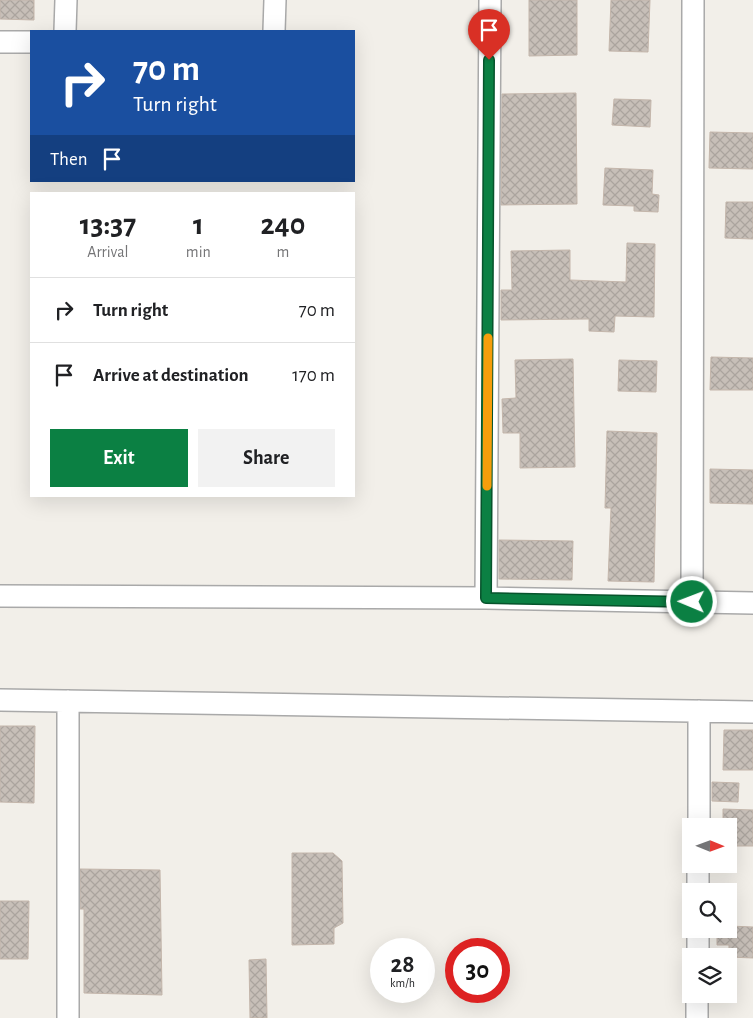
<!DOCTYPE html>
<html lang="en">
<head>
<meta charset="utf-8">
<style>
	:root { --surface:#fff; --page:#f2f2f2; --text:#202124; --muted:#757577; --line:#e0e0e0; --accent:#0b8043 }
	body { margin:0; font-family:"Alegreya Sans",sans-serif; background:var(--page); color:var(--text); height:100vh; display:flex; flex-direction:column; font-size:19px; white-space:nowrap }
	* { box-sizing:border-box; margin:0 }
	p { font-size:16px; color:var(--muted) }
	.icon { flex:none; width:28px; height:28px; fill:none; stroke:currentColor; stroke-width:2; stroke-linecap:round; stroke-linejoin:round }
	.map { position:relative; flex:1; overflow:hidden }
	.sheet { position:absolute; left:30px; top:192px; width:325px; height:305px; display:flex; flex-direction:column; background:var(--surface); border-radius:0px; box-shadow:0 5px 20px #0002 }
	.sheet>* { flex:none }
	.banner { position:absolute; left:30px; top:30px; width:325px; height:152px; border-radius:0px; box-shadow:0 5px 20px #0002; background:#1a4fa0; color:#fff; overflow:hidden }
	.needle { width:32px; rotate:91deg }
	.buttons { position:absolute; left:682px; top:818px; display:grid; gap:10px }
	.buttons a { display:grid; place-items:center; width:55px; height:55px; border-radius:0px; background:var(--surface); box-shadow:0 5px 20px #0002; font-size:25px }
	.speed { position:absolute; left:370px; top:938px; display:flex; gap:10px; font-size:25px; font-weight:700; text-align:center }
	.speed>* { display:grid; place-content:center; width:65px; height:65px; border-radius:50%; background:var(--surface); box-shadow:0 5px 20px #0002; line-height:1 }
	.speed small { font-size:12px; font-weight:400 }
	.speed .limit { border:8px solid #d22; background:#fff; color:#111 }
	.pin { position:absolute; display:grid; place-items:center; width:42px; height:42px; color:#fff; margin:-51px -21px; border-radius:50% 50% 50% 0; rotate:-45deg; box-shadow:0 0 5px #0007 }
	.pin .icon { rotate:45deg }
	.me { position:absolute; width:55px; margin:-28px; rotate:271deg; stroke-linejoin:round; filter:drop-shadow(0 0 4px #0008) }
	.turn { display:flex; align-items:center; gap:18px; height:105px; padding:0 20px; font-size:22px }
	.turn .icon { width:65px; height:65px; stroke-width:2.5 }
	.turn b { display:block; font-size:35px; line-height:42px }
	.then { display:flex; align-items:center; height:48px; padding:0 20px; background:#0003; gap:10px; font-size:19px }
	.eta { display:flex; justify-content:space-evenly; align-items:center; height:85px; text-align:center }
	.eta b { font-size:30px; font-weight:600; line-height:35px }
	.action { display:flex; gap:10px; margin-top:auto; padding:10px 20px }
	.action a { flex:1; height:58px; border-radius:0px; background:var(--accent); color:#fff; font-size:20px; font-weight:600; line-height:58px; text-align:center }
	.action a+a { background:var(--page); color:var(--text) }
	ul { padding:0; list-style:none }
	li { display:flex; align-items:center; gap:15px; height:65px; padding:0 20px; border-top:1px solid var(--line) }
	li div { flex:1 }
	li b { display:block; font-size:19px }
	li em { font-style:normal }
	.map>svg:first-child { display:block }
</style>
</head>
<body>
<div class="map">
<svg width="753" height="1018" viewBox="0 0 753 1018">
	<defs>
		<pattern id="building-cross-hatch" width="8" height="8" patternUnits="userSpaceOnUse" patternTransform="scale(1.25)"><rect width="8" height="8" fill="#c7bfb8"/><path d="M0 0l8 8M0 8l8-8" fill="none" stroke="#aba49e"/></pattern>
	</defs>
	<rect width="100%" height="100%" fill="#f2efe9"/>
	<!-- building -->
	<path fill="url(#building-cross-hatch)" stroke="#c4b6ab" d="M0,0H34V20L0,19Z
		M529,0H577V55L529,56Z
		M611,0H650L648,52L609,51Z
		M576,93L577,204L501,205L502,94Z
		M614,99L651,100L650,127L612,125Z
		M710,132L753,133V169L709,168Z
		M605,168L653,170L652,194L659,195L658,212L634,211V206L603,205Z
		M726,202H753V239L725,238Z
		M627,243L655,244L654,317L615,316L614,332L589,331V319L501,320V290H512L511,251L570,250V280L626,282Z
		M711,357L753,358V390H710Z
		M573,359L575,467L520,468V433H503L502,399L516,398L515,360Z
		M619,360L657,361L656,392L618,391Z
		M607,431L657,433L654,582L608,581L611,508H605Z
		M710,469L753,470V504L710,503Z
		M499,540L573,541L572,580L499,579Z
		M0,726H35L34,803L0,802Z
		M724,730H753V770H723Z
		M712,782L739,783L738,802L712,801Z
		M723,809L753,810V846H729V826H723Z
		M292,853H333L342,861L343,923L334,928V944L292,945Z
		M80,869L160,870L162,995L84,993V909H80Z
		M0,901H29L28,959H0Z
		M729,926L753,927V958L729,957V945H717V929H729Z
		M266,959L267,1018H250L249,960Z"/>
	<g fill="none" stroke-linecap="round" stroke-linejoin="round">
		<defs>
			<path id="street" d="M65,31L66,0
				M274,31L275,0
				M0,42H31
				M0,596L486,598L753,603
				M486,598L490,0
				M692,602L693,0
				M0,700L753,712
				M699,826V711
				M698,891V864
				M698,956V929
				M68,1018V701
				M697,1018V994"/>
		</defs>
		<!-- street casing -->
		<use href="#street" stroke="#a9a9a9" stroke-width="24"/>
		<!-- street -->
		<use href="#street" stroke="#fff" stroke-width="21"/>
	</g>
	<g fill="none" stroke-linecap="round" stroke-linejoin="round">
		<defs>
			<path id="route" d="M489,60L486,598L692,602"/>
		</defs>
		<!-- route casing -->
		<use href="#route" stroke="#07532c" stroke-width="12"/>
		<!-- route -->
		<use href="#route" stroke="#0b8043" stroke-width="9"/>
		<!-- slow -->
		<path stroke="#f59e0b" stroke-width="9" d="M487,486L488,338"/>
	</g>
</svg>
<div class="buttons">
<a><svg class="needle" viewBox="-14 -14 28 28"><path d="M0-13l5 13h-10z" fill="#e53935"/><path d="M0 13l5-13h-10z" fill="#757577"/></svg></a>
<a><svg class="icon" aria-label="search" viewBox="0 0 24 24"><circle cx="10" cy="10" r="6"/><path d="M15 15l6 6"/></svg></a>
<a><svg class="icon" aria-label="layers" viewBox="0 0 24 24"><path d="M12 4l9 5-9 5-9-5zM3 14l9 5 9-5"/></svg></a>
</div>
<div class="speed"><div>28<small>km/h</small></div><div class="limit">30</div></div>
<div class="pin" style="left:489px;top:60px;background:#d93025"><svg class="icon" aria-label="arrive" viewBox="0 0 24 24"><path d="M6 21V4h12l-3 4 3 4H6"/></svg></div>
<svg class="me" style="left:692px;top:602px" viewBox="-20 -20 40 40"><circle r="17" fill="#0b8043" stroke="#fff" stroke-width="3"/><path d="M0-11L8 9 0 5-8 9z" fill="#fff"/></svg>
<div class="banner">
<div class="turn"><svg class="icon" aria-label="right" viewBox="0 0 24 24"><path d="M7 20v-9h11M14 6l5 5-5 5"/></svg><div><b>70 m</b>Turn right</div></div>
<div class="then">Then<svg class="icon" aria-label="arrive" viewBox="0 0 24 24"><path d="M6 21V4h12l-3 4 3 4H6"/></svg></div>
</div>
<section class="sheet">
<div class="eta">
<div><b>13:37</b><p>Arrival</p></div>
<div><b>1</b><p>min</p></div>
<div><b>240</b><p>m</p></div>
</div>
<ul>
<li><svg class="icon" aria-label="right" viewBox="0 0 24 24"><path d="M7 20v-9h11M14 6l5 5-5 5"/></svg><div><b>Turn right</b></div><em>70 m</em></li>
<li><svg class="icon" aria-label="arrive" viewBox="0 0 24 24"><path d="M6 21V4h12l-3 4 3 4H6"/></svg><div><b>Arrive at destination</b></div><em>170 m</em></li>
</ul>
<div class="action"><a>Exit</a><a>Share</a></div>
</section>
</div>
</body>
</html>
